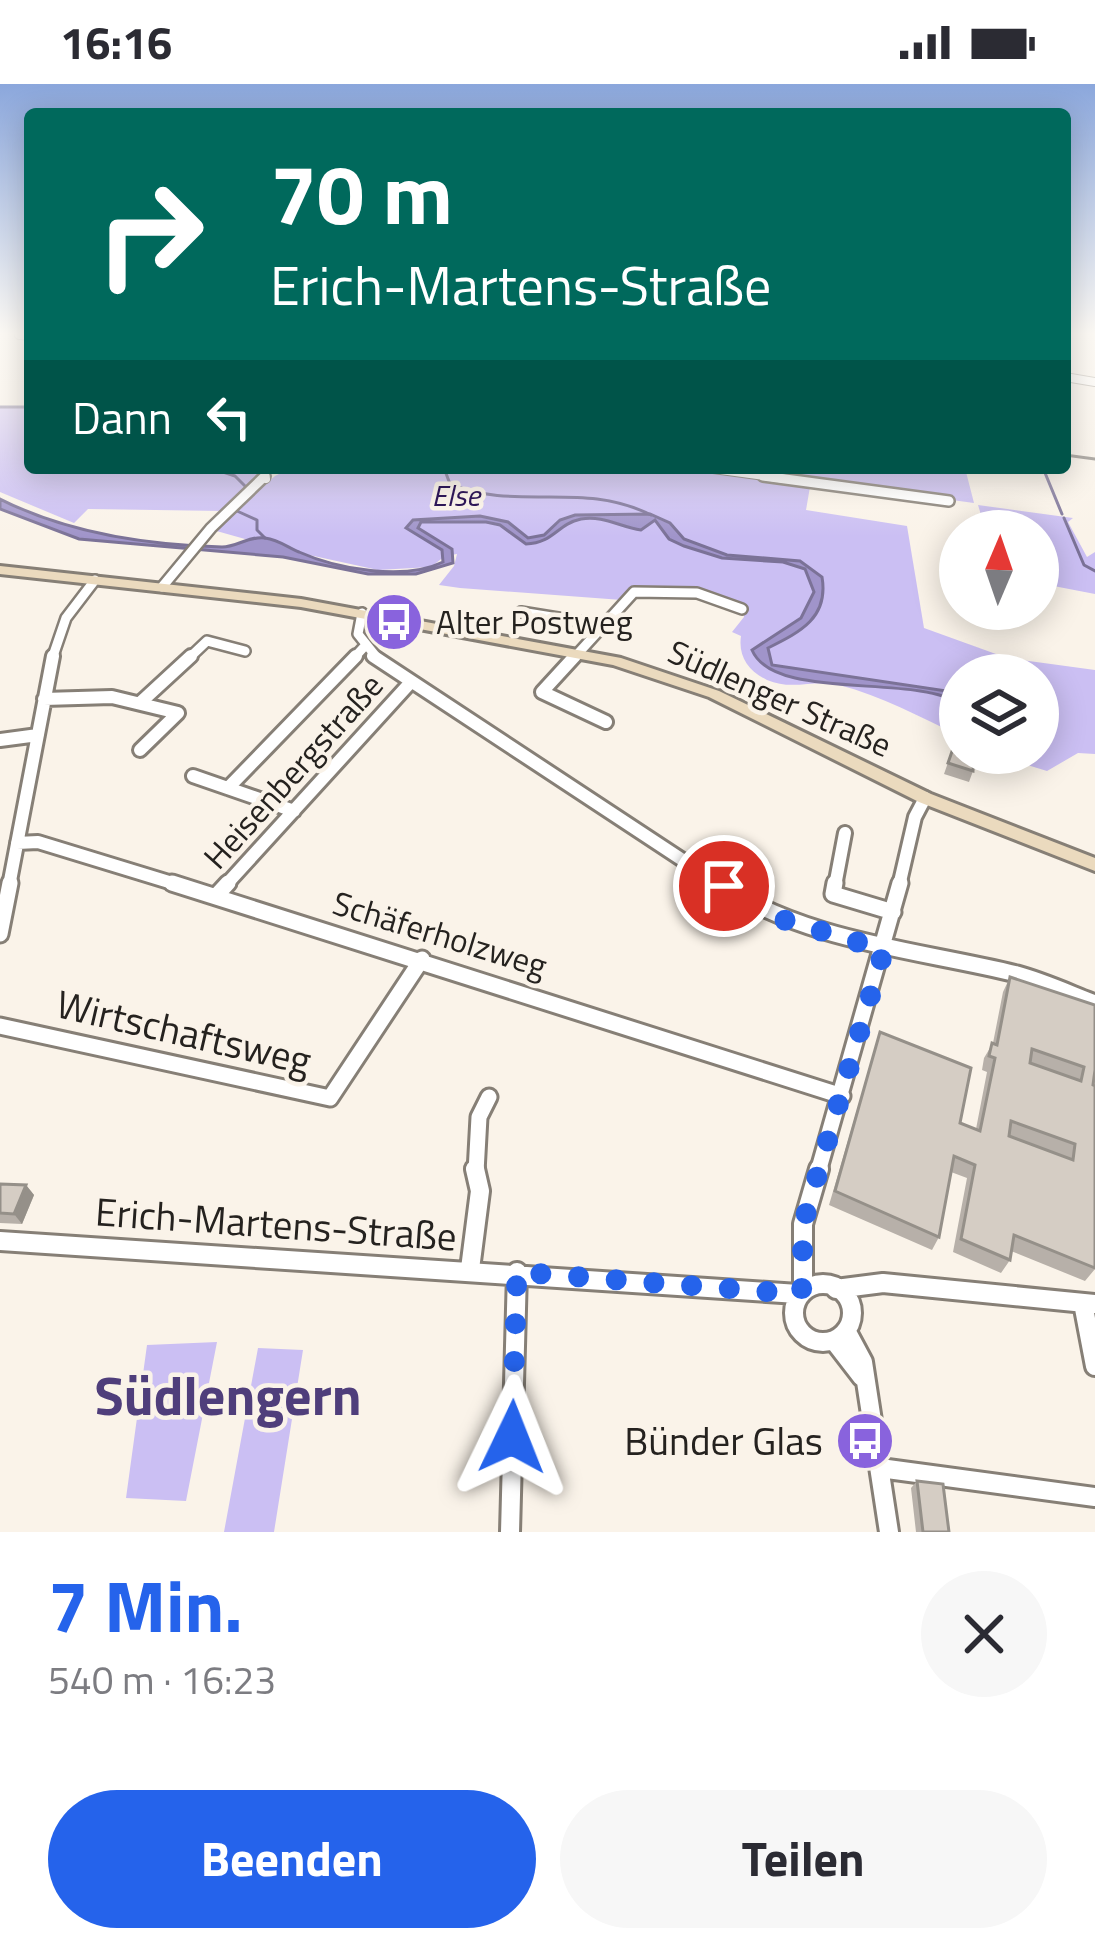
<!DOCTYPE html>
<html lang="de">
<head>
<meta charset="utf-8">
<style>
	:root { --surface:#fff; --page:#f7f7f7; --text:#2b2b33; --muted:#7c7c81; --accent:#2563eb }
	body { margin:0; font-family:"Titillium Web",sans-serif; background:var(--page); color:var(--text); height:100vh; display:flex; flex-direction:column; font-size:45px; white-space:nowrap }
	* { box-sizing:border-box; margin:0 }
	p { font-size:39px; color:var(--muted) }
	.icon { flex:none; width:66px; height:66px; fill:none; stroke:currentColor; stroke-width:2; stroke-linecap:round; stroke-linejoin:round }
	.map { position:relative; height:1448px; overflow:hidden }
	.sheet { display:flex; flex-direction:column; background:var(--surface); flex:1 }
	.sheet>* { flex:none }
	.hud { position:absolute; left:24px; top:24px; width:1047px; height:366px; border-radius:12px; box-shadow:0 6px 30px #0003; background:#00695c; color:#fff; overflow:hidden }
	.needle { width:78px; rotate:2deg }
	.controls { position:absolute; left:939px; top:426px; display:grid; gap:24px }
	.controls a { display:grid; place-items:center; width:120px; height:120px; border-radius:50%; background:var(--surface); box-shadow:0 6px 30px #0003; font-size:60px }
	.pin { position:absolute; display:grid; place-items:center; width:102px; height:102px; color:#fff; margin:-51px; border:6px solid #fff; border-radius:50%; box-shadow:0 3px 12px #0007 }
	.me { position:absolute; width:132px; margin:-66px; rotate:2deg; stroke-linejoin:round; filter:drop-shadow(0 0 9px #0008) }
	.turn { display:flex; align-items:center; gap:42px; height:252px; padding:0 48px; font-size:54px }
	.turn .icon { width:156px; height:156px; stroke-width:2.5 }
	.turn b { display:block; font-size:84px; line-height:102px }
	.then { display:flex; align-items:center; height:114px; padding:0 48px; background:#0003; gap:24px; font-size:45px }
	.round { display:grid; place-items:center; flex:none; width:126px; height:126px; border-radius:63px; background:var(--page) }
	.summary { display:flex; align-items:center; justify-content:space-between; height:204px; padding:0 48px }
	h1 { font-size:72px; font-weight:700; line-height:90px; color:var(--accent) }
	.cta { display:flex; gap:24px; margin-top:auto; padding:24px 48px }
	.cta a { flex:1; height:138px; border-radius:72px; background:var(--accent); color:#fff; font-size:48px; font-weight:700; line-height:138px; text-align:center }
	.cta a+a { background:var(--page); color:var(--text) }
	.status { display:flex; justify-content:space-between; align-items:center; height:84px; padding:0 60px; background:var(--surface); direction:ltr }
	.status svg { height:33px; fill:currentColor }
	.map>svg:first-child { display:block }
</style>
</head>
<body>
<div class="status"><b>16:16</b><svg viewBox="0 0 49 12"><path d="M0 12V9h3v3zM5 12V6h3v6zM10 12V3h3v9zM15 12V0h3v12zM26 1h20v11H26zM47 4h2v5h-2z"/></svg></div>
<div class="map">
<svg width="1095" height="1448" viewBox="0 0 1095 1448">
	<rect width="100%" height="100%" fill="#faf3e9"/>
	<!-- green -->
	<path fill="#cbbff3" d="M0,322H30V384H244L264,388L223,427L88,425L74,439L0,408Z
		M291,384H695L799,398L728,384H965L974,419L811,397L806,426L907,442L924,544L1007,574L1095,586V670L1078,669L1047,687L988,669H1038V591H960V652C920,633 882,612 839,601C814,595 792,607 767,596C748,587 738,572 741,552L732,548L744,533L743,523L699,506L635,504L622,516L460,504L439,501L454,482L457,470L445,472L431,483L378,486L300,469L273,455H245L213,446L275,392Z
		M978,421L1073,434L1068,438L1087,473L1095,468V510L1038,499V447H986Z
		M217,1258L186,1417L126,1414L147,1261Z
		M258,1264L303,1266L274,1448H224Z"/>
	<!-- water -->
	<path fill="#a094ca" stroke="#7b7297" stroke-width="3" d="M0,415C67,449 147,461 222,463C237,463 248,452 265,454C279,456 287,463 299,468C337,485 404,497 443,478L442,466L406,444L413,436L480,432L508,438L528,454L544,451L560,436L575,431L650,430L670,439L684,455L727,471L800,477L822,493C829,534 800,548 768,564L772,581L960,609V620C915,589 774,618 752,566L801,534L814,508L805,485L783,478L722,474L684,462L669,455L655,436L641,446C620,443 603,431 581,435C557,440 554,459 526,460L500,441L486,438H421L418,444L452,465L453,479L416,490H368L283,473L79,455L0,425Z"/>
	<g fill="none" stroke-linecap="round" stroke-linejoin="round">
		<!-- stream -->
		<path stroke="#7b7297" stroke-width="3" d="M0,323H30
			M211,384L235,392L249,406
			M444,384L450,400C517,428 582,396 651,431
			M1043,384L1062,430
			M237,427L257,436V446L265,454
			M1064,434L1084,481L1095,487"/>
		<defs>
			<path id="street-far4" d="M19,251L30,252
				M1065,293L1095,298
				M264,384L266,395
				M706,384L785,395"/>
			<path id="street-far3" d="M763,392L949,417
				M162,503L211,444L265,392
				M521,528L601,541
				M362,529L358,550L378,575
				M52,575L66,534L95,496
				M188,575L207,557L245,567
				M353,575L364,563
				M573,575L634,508L697,509L742,525"/>
			<path id="street-far2" d="M373,572L722,802
				M575,572L542,608L606,638
				M44,615L112,613L178,629L140,666
				M141,618L191,572
				M0,656L38,651
				M193,692L294,727
				M228,704L356,572
				M17,759L38,758L182,802
				M9,802L53,572
				M225,802L410,599
				M835,802L845,749
				M899,802L915,733L925,714"/>
			<path id="street-far1" d="M172,799L842,1012
				M718,799C807,858 914,865 1017,890C1043,897 1069,909 1095,919
				M835,799L833,810L893,828
				M216,812L228,799
				M0,850L10,799
				M0,942L330,1014L422,875
				M476,1088L479,1033L489,1013
				M818,1088L900,799"/>
			<path id="street" d="M0,1157L798,1210
				M470,1185L480,1107L475,1085
				M794 1229a29 29 0 1 1 58 0a29 29 0 1 1-58 0Z
				M803,1204V1140L819,1085
				M836,1205L883,1199L1095,1220
				M1083,1219L1095,1282
				M848,1250L863,1278L889,1448
				M835,1258L862,1293
				M880,1384L1095,1413
				M510,1448L517,1188"/>
			<path id="secondary" d="M0,482L301,515L621,574L719,607L931,710L1095,774V787L919,718L709,613L613,581L301,523L0,490Z"/>
		</defs>
		<!-- street-far4 casing -->
		<use href="#street-far4" stroke="#867f76" stroke-width="10"/>
		<!-- street-far3 casing -->
		<use href="#street-far3" stroke="#867f76" stroke-width="14"/>
		<!-- street-far2 casing -->
		<use href="#street-far2" stroke="#867f76" stroke-width="18"/>
		<!-- street-far1 casing -->
		<use href="#street-far1" stroke="#867f76" stroke-width="21"/>
		<!-- street casing -->
		<use href="#street" stroke="#867f76" stroke-width="24"/>
		<!-- secondary casing -->
		<use href="#secondary" stroke="#867f76" stroke-width="6"/>
		<!-- street-far4 -->
		<use href="#street-far4" stroke="#fff" stroke-width="8"/>
		<!-- street-far3 -->
		<use href="#street-far3" stroke="#fff" stroke-width="9"/>
		<!-- street-far2 -->
		<use href="#street-far2" stroke="#fff" stroke-width="12"/>
		<!-- street-far1 -->
		<use href="#street-far1" stroke="#fff" stroke-width="15"/>
		<!-- street -->
		<use href="#street" stroke="#fff" stroke-width="18"/>
		<!-- secondary -->
		<use href="#secondary" fill="#ebdabe" fill-rule="evenodd"/>
		<!-- rail -->
		<path stroke="#817c76" stroke-width="3" d="M1065,371L1095,375"/>
	</g>
	<!-- wall -->
	<path fill="#b7b0a9" d="M958,650L973,687L969,698L944,690Z
		M1010,893L1095,921V1185L1085,1197L1011,1167L1010,1176L1001,1189L953,1168L967,1094L951,1088L939,1153L932,1166L829,1121L880,948L960,1039L976,1045L987,988L982,986L984,974L993,959L1003,908Z
		M0,1100L26,1101L34,1111L22,1140L0,1139Z
		M917,1397L949,1448H916L911,1404Z"/>
	<!-- shaded-wall -->
	<path fill="#959089" d="M26,1101L34,1111L22,1140L14,1130Z"/>
	<!-- building -->
	<path fill="#d5cdc4" stroke="#959089" stroke-width="3" fill-rule="evenodd" d="M958,650L960,651V669H974L973,687L948,679Z
		M1010,893L1095,921V986L1093,1001L1095,1002V1184L1014,1151L1010,1176L961,1155L975,1081L954,1072L939,1153L835,1107L880,948L971,984L960,1039L980,1047L995,974L989,972L992,959L997,961ZM1032,965L1084,983L1081,997L1030,979ZM1011,1037L1075,1060L1073,1076L1009,1052Z
		M0,1100L26,1101L14,1130L0,1129Z
		M917,1397L943,1400L949,1448H923Z"/>
	<!-- sky -->
	<linearGradient id="sky" x2="0" y2="1"><stop stop-color="#8ba7dc"/><stop offset="0.55" stop-color="#fdfaf5"/><stop offset="1" stop-color="#fdfaf5" stop-opacity="0"/></linearGradient>
	<rect width="1095" height="453" fill="url(#sky)"/>
	<g fill="none" stroke-linecap="round" stroke-linejoin="round">
		<!-- route -->
		<path stroke="#2563eb" stroke-width="21" stroke-dasharray="0 37.8" d="M512,1353L517,1188L798,1210L802,1204L803,1140L884,866L781,835L724,802"/>
	</g>
	<!-- icons -->
	<defs>
		<symbol id="bus-disc" viewBox="-11 -11 22 22"><circle r="9.5" fill="#8963dd" stroke="#faf3e9"/><path d="M-5-6H5V4H4V6H2V4H-2V6H-4V4H-5ZM-3.5-4V0h7V-4ZM-3.5 1.2v1.5H-2V1.2ZM2 1.2v1.5H3.5V1.2Z" fill="#fff"/></symbol>
	</defs>
	<g fill-rule="evenodd">
		<use href="#bus-disc" x="361" y="505" width="66" height="66"/>
		<use href="#bus-disc" x="832" y="1324" width="66" height="66"/>
	</g>
	<g text-anchor="middle" stroke-width="9" stroke-linejoin="round" paint-order="stroke">
		<!-- far-water labels -->
		<g font-size="30" font-style="italic" fill="#2f1859" stroke="#faf3e9">
			<text x="456" y="422">Else</text>
		</g>
		<!-- poi labels -->
		<g font-size="33" fill="#25221f" stroke="#faf3e9" text-anchor="start">
			<text x="436" y="550">Alter Postweg</text>
		</g>
		<!-- street labels -->
		<g font-size="33" fill="#25221f" stroke="#faf3e9">
			<text transform="translate(780 614) rotate(24)" y="12">Südlenger Straße</text>
			<text transform="translate(293 687) rotate(-48)" y="12">Heisenbergstraße</text>
			<text transform="translate(440 850) rotate(17)" y="12">Schäferholzweg</text>
		</g>
		<!-- near-street labels -->
		<g font-size="39" fill="#25221f" stroke="#faf3e9">
			<text transform="translate(184 948) rotate(13)" y="14">Wirtschaftsweg</text>
			<text transform="translate(276 1140) rotate(4)" y="14">Erich-Martens-Straße</text>
		</g>
		<!-- near-poi labels -->
		<g font-size="39" fill="#25221f" stroke="#faf3e9" text-anchor="end">
			<text x="823" y="1371">Bünder Glas</text>
		</g>
		<!-- near-district labels -->
		<g font-size="54" font-weight="bold" fill="#4f3e7b" stroke="#faf3e9">
			<text x="228" y="1331">Südlengern</text>
		</g>
	</g>
</svg>
<div class="controls">
<a><svg class="needle" viewBox="-14 -14 28 28"><path d="M0-13l5 13h-10z" fill="#e53935"/><path d="M0 13l5-13h-10z" fill="#7c7c81"/></svg></a>
<a><svg class="icon" aria-label="layers" viewBox="0 0 24 24"><path d="M12 4l9 5-9 5-9-5zM3 14l9 5 9-5"/></svg></a>
</div>
<div class="pin" style="left:724px;top:802px;background:#d93025"><svg class="icon" aria-label="arrive" viewBox="0 0 24 24"><path d="M6 21V4h12l-3 4 3 4H6"/></svg></div>
<svg class="me" style="left:512px;top:1353px" viewBox="-20 -20 40 40"><path d="M0-17L14 15 0 8-14 15z" fill="#2563eb" stroke="#fff" stroke-width="4"/></svg>
<div class="hud">
<div class="turn"><svg class="icon" aria-label="right" viewBox="0 0 24 24"><path d="M7 20v-9h11M14 6l5 5-5 5"/></svg><div><b>70 m</b>Erich-Martens-Straße</div></div>
<div class="then">Dann<svg class="icon" aria-label="left" viewBox="0 0 24 24"><path d="M17 20v-9H6M10 6l-5 5 5 5"/></svg></div>
</div>
</div>
<section class="sheet">
<div class="summary"><div><h1>7 Min.</h1><p>540 m · 16:23</p></div><a class="round"><svg class="icon" aria-label="close" viewBox="0 0 24 24"><path d="M6 6l12 12M18 6L6 18"/></svg></a></div>
<div class="cta"><a>Beenden</a><a>Teilen</a></div>
</section>
</body>
</html>
